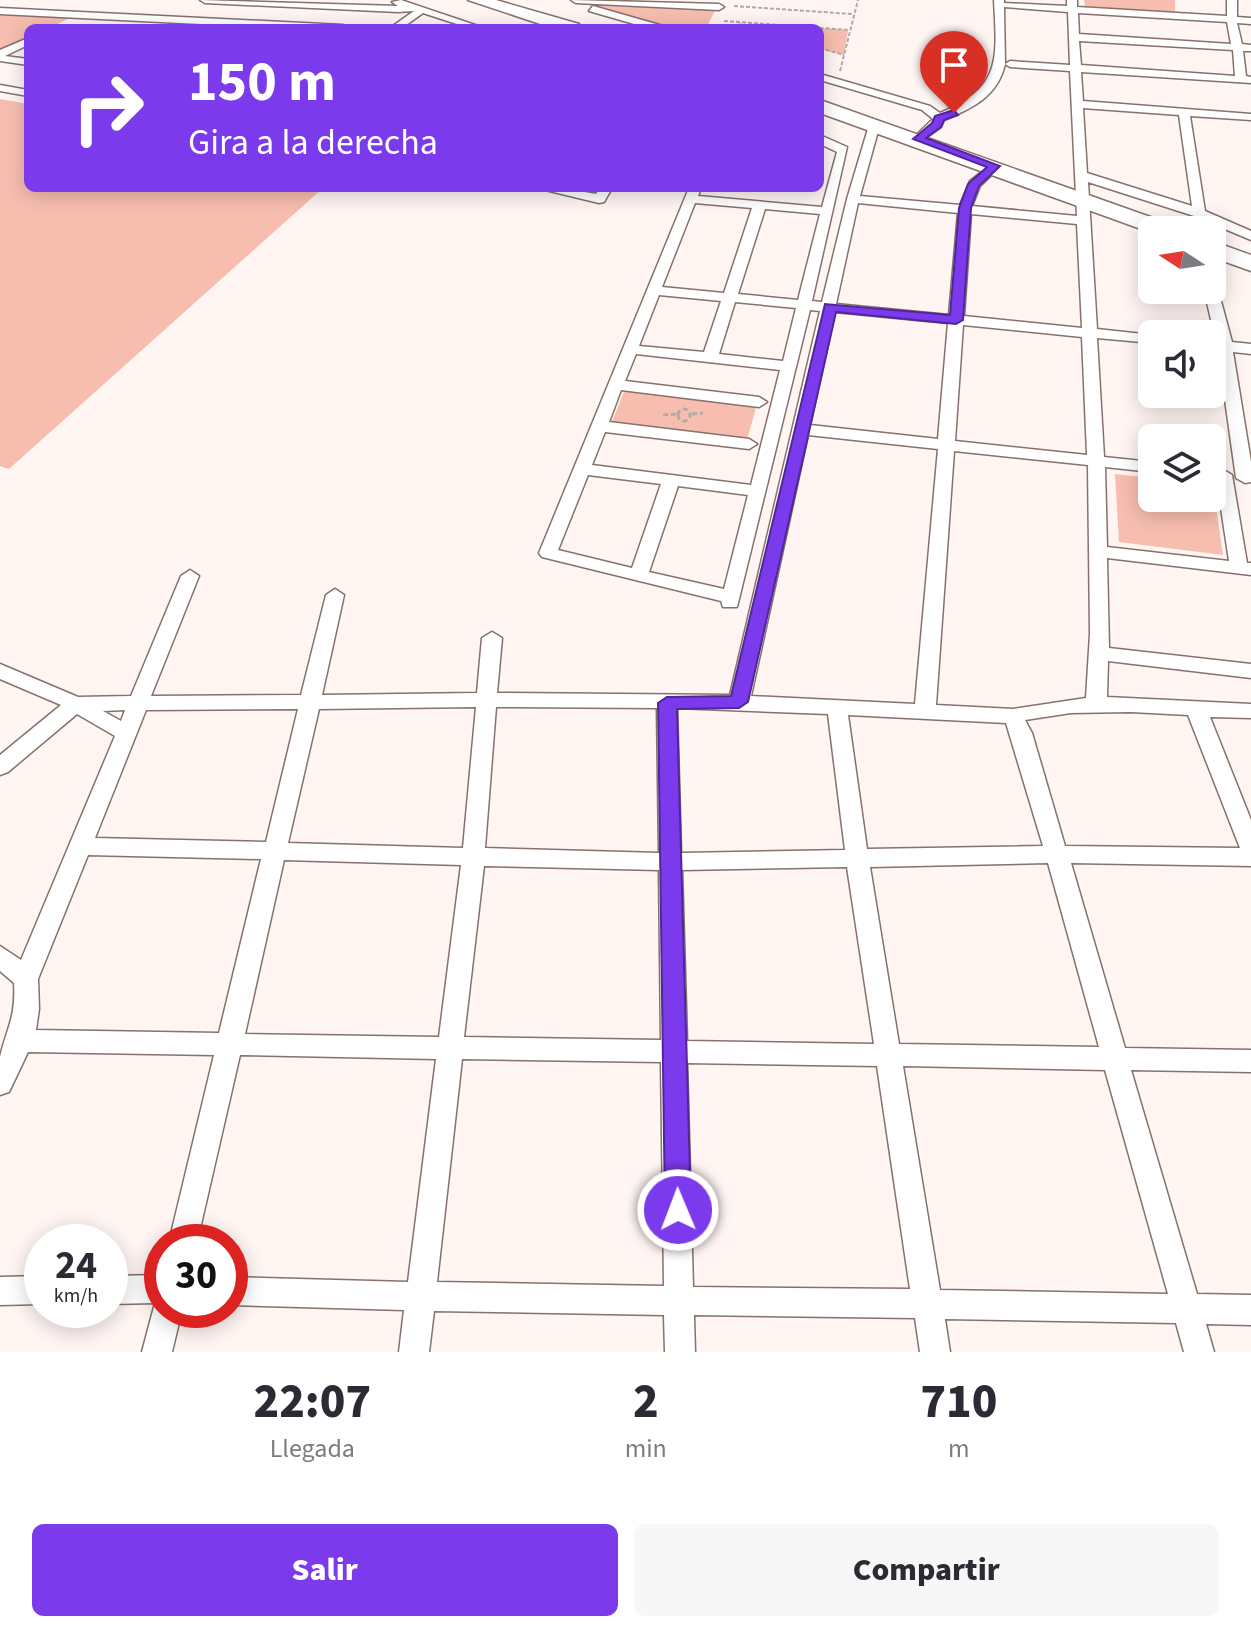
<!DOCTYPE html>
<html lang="es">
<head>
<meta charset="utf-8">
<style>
	:root { --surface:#fff; --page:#f7f7f7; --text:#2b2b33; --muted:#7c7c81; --accent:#7c3aed }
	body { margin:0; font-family:"Source Sans 3",sans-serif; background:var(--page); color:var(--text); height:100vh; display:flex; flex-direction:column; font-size:30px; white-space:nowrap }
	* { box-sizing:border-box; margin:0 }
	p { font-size:26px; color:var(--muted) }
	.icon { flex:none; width:44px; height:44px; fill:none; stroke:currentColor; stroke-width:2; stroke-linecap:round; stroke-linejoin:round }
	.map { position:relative; height:1352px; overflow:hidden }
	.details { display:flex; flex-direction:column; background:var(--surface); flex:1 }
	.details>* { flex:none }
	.banner { position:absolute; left:24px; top:24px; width:800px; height:168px; border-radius:12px; box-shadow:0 4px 20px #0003; background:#7c3aed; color:#fff; overflow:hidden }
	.needle { width:52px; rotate:282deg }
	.fabs { position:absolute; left:1138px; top:216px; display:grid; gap:16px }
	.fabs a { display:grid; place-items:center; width:88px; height:88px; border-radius:12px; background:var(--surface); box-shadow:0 4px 20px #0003; font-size:40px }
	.speed { position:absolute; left:24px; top:1224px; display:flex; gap:16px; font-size:40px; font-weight:700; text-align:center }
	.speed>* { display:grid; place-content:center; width:104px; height:104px; border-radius:50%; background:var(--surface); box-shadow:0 4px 20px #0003; line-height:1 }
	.speed small { font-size:20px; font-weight:400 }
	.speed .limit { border:12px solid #d22; background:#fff; color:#111 }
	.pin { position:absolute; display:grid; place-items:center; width:68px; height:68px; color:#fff; margin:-82px -34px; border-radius:50% 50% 50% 0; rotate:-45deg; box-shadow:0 0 8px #0007 }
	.pin .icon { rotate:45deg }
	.me { position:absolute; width:88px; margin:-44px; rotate:359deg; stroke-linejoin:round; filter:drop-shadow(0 0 6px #0008) }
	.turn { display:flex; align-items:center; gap:28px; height:168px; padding:0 32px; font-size:36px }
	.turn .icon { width:104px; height:104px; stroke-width:2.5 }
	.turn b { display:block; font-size:56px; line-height:68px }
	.eta { display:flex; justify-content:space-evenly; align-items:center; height:136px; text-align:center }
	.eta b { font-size:48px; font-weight:800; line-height:56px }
	.cta { display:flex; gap:16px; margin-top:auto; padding:16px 32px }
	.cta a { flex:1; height:92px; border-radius:12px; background:var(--accent); color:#fff; font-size:32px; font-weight:800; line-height:92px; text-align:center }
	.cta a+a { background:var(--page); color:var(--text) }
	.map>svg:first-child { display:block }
</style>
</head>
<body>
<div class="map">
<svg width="1251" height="1352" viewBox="0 0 1251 1352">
	<rect width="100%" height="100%" fill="#fff5f3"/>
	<!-- green -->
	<path fill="#f7beaf" d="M1084,0H1175V13L1085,7Z
		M582,3L714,9L715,11L706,28H664Z
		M0,13L72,17L49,28H28V38L0,52Z
		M820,28L848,30L844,55L820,49Z
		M0,99L28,104V188H323L9,469L0,466Z
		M625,389L757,404L747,440L611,424Z
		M1115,474L1152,478V498H1212L1213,485L1223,555L1119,542Z"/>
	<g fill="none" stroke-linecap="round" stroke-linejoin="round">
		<defs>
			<path id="street" d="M200,0L398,6L392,2L401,0L484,28H469L423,13L402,28H390L414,11L398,12L205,3Z
				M571,0L719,4L724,7L719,10L576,3Z
				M994,0H1004V3L1067,6V0H1077V7L1227,16V0H1237V17L1251,18V24L1237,23L1242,44L1251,45V51H1243L1246,76L1251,77V83L1081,72L1083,101L1251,114V120L1190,116L1205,211L1251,231V240L1194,216L1088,182L1097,329L1152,335V343L1097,338L1104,457L1152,462V472L1105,467L1107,547L1229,561L1216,475L1224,470L1232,475L1247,563H1251V575L1107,558L1109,648L1251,664V678L1108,661L1107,697L1251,704V718L1210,717L1251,820V866L1071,863L1125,1048L1251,1050V1072L1131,1070L1197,1294L1251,1295V1325L1206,1324L1214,1352H1184L1176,1323L945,1319L950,1352H920L915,1318L694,1315L695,1352H665L664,1315L434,1311L429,1352H399L404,1310L230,1305V1277L408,1282L436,1059L240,1055L197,1242H169L214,1055L28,1052L9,1092L0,1095C0,1084 0,1069 0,1057C7,1027 16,1018 14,983L0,971V946L21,960L115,736L77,714L8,772L0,775V755L61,705L0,679V664L78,697L131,696L181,576L190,570L199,576L151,696L301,695L326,595L335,589L344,595L322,695L477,693L482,638L492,632L502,638L497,693L730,695L820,311L810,310L737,607H723L721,601L542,557L539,553L689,188H701L698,196L822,207L837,152L820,144V135L847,147L812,301L822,302L847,199L870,122L880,124L860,196L960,205L970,181L995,162L1001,166L980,186L972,206L1077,216L1070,71L1010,67L1005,64C998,96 973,108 944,120L941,127L918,143L912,139L933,119L922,110L820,80V74L930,106L940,113C1002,88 997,59 994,0ZM1004,7L1068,12L1070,65L1010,61L1005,64ZM1078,13L1227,22L1231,44L1079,34ZM1079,41L1233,50L1235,76L1081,65ZM1083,108L1179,115L1192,206L1087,173ZM695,203L752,208L724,293L662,287ZM858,203L958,213L949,315L836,304ZM765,209L820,214L798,300L738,294ZM971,214L1077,224L1082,328L964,316ZM659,295L721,301L704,352L639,346ZM735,302L796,308L783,361L719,354ZM835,312L948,323L938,439L810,425ZM963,325L1082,337L1087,455L955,441ZM636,354L780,370L751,485L592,465L605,432L749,449L757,444L749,439L609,422L621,390L759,407L767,402L759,397L625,381ZM808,435L938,449L915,704L751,696ZM954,451L1088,465L1090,634L1086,698L1013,709L936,705ZM588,475L661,484L632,568L558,550ZM678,486L748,495L724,589L649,572ZM476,707L463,848L288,843L319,709ZM496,707L657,708L659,853L485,848ZM677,708L828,714L845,850L681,853ZM298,709L266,842L95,838L146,710ZM125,710L121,721L103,711ZM1131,712L1188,715L1240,848L1065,846L1032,733L1025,720L1071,713ZM848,715L1006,723L1043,846L867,849ZM88,855L261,859L219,1033L36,1030L39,1009L38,979ZM284,860L461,865L439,1037L245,1034ZM1048,863L1099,1047L899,1044L870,867ZM484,866L659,870L661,1040L464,1037ZM847,867L874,1044L687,1041L682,870ZM462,1059L661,1062L664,1286L437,1282ZM687,1063L877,1066L910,1289L693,1287ZM903,1066L1105,1070L1168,1294L940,1290Z
				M593,6L663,26L664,28H648L589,11Z
				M0,8L343,25L348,28H281L0,14Z
				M28,38V45L5,56L28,59V65L0,61V50Z
				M0,85L28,90V96L0,91Z
				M537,188H562L596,194L600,188H612L604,202L599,203Z
				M1212,286L1218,290L1232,342L1251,344V354L1233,352L1251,462V482L1245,483L1236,478L1218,350H1212V340L1216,341L1204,290H1212Z
				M162,1275V1310H182L172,1352H142L155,1303L110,1304V1276Z
				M42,1276V1304L0,1305V1277Z"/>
			<path id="highway" d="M468,0H496L579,24L581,28H552Z
				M820,100L1173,225L1177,230H1152V233L820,113Z
				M1212,241L1251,255V271L1212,257Z"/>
		</defs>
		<!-- street casing -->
		<use href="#street" stroke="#86716b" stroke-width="3"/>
		<!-- highway casing -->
		<use href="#highway" stroke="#86716b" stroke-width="3"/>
		<!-- path-far1 -->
		<path stroke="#b3aaa8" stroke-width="2" stroke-dasharray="4 2" stroke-linecap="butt" d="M734,6L852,14
			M724,21L849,30
			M739,24L752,28
			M820,48L844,55
			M840,71L858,0"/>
		<!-- path -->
		<path stroke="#b3aaa8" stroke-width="3" stroke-dasharray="5 3" stroke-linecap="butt" d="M678 415a6 6 0 1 1 12 0a6 6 0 1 1-12 0Z
			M692,414L703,413
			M663,415L676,414"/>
		<!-- street -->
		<use href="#street" fill="#fff" fill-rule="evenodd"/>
		<!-- highway -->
		<use href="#highway" fill="#fff" fill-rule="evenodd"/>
	</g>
	<!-- route -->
	<path fill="#7c3aed" stroke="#51269a" stroke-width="2" d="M954,110L958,115L944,120L941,127L926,138L1000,166L979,186L971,208L963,320L956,324L836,312L748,702L739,708L677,709L691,1210L687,1218L678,1222L669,1218L665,1210L658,703L667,697L731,696L825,304L950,315L959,208L968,184L987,167L913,139L932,123L935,116Z"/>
</svg>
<div class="fabs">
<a><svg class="needle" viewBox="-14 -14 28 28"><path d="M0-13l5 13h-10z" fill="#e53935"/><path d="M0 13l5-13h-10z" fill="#7c7c81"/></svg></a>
<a><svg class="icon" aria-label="sound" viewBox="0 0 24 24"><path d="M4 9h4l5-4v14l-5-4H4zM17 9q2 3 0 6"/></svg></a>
<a><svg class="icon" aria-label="layers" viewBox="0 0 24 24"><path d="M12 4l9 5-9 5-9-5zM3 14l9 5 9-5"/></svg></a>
</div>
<div class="speed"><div>24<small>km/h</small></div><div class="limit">30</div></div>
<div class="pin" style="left:954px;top:113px;background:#d93025"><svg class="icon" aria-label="arrive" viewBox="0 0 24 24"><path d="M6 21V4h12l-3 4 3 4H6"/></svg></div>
<svg class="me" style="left:678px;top:1210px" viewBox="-20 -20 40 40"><circle r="17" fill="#7c3aed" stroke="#fff" stroke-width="3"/><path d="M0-11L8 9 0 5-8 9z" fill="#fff"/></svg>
<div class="banner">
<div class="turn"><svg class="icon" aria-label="right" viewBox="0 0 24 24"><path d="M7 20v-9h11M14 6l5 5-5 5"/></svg><div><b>150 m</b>Gira a la derecha</div></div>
</div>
</div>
<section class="details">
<div class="eta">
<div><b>22:07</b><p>Llegada</p></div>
<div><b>2</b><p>min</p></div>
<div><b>710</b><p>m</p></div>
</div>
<div class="cta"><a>Salir</a><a>Compartir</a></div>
</section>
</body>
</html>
